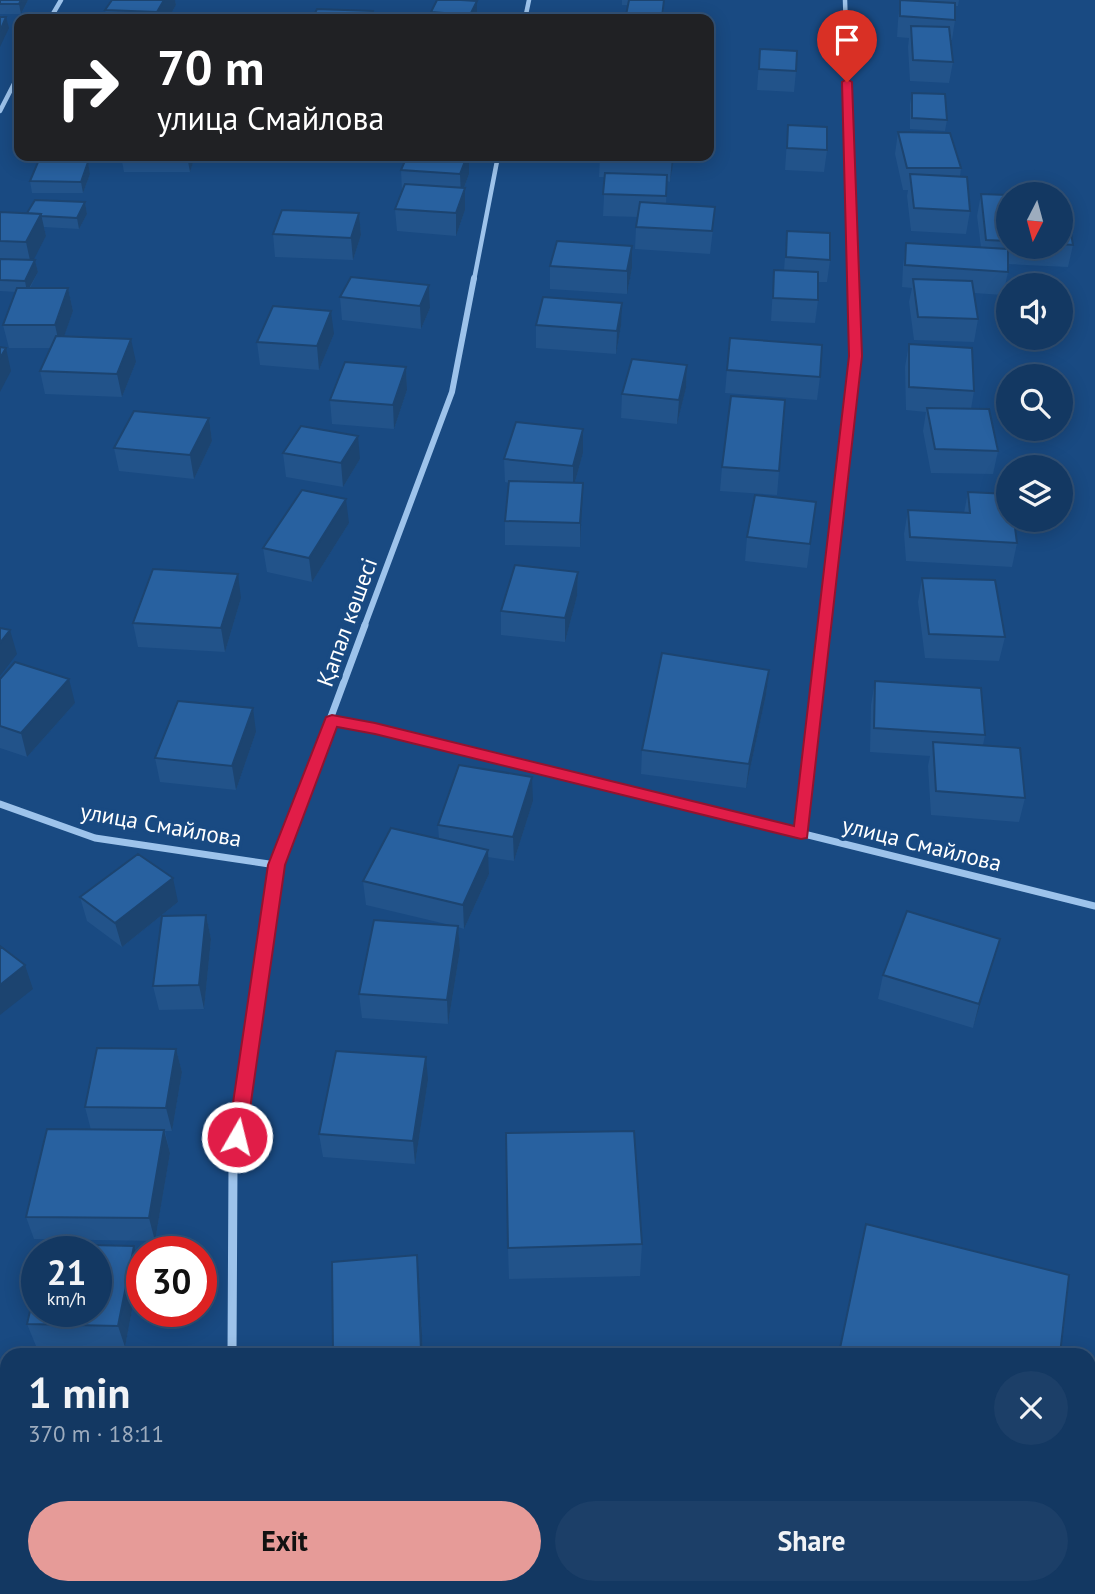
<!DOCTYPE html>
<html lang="en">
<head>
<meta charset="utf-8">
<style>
	:root { --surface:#133862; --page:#1c3f68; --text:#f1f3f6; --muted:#9dacbe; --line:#325277; --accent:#e69b98 }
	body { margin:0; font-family:"PT Sans",sans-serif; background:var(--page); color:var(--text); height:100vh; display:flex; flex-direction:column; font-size:26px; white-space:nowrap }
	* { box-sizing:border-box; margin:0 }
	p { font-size:23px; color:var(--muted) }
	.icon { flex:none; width:38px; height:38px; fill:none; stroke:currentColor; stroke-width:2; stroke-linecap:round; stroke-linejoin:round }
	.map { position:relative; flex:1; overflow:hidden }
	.side { position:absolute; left:0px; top:1348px; width:1096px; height:247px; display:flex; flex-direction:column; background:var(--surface); border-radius:21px 21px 0 0; box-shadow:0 4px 18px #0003,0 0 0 2px var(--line) }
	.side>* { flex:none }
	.banner { position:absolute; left:14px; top:14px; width:700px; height:147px; border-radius:14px; box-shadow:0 4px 18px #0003,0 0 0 2px var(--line); background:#202124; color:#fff; overflow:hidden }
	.needle { width:46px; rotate:186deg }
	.buttons { position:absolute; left:996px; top:182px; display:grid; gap:14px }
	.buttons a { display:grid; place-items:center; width:77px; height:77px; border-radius:50%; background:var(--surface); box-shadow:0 4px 18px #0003,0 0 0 2px var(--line); font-size:35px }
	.speed { position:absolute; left:21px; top:1236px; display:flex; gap:14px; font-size:35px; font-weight:700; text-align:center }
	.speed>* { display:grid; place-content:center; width:91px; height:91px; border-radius:50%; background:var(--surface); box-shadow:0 4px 18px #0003,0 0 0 2px var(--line); line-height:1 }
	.speed small { font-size:18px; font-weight:400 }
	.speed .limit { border:10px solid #d22; background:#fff; color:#111 }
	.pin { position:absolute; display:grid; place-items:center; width:60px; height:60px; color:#fff; margin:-72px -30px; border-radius:50% 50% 50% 0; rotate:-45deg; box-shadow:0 0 7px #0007 }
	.pin .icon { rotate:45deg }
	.me { position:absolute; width:77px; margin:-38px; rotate:8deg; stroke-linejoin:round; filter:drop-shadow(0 0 5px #0008) }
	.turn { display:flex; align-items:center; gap:24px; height:147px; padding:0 28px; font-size:32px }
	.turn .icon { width:91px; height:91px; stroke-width:2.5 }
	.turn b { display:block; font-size:49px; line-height:60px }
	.round { display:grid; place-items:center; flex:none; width:74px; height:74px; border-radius:37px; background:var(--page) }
	.summary { display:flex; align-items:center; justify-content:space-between; height:119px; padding:0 28px }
	h1 { font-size:42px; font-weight:600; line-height:52px }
	.primary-button { display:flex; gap:14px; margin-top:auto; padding:14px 28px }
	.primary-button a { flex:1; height:80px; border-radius:42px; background:var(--accent); color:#111; font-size:28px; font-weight:600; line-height:80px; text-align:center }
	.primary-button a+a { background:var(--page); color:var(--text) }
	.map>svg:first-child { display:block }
</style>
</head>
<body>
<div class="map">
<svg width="1095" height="1594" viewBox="0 0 1095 1594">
	<rect width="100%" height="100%" fill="#194a82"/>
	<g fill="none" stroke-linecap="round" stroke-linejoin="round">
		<!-- minor-far3 -->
		<path stroke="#9dc3eb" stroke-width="4.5" d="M845,0L854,280
			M50,19L61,0
			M525,19L529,0
			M0,111L19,74
			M474,280L498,156"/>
		<!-- minor-far2 -->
		<path stroke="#9dc3eb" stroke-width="6" d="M364,627L452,392L474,278
			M825,627L856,356L854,278"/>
		<!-- minor-far1 -->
		<path stroke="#9dc3eb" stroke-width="7" d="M332,720L375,728L1095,906
			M0,804L95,838L276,865
			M801,833L825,625
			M248,1059L276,865L365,625"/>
		<!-- minor -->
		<path stroke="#9dc3eb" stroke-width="9" d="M232,1354L233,1165L248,1057
			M230,1587V1594"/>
	</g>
	<!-- wall -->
	<path fill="#22538a" d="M0,0H28L21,14H0Z
		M112,0H175L176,5L168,19H107L105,10Z
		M622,0H664V19H626L628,5H622Z
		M900,0H959L958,6H955V20L952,40H951L953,62L949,83L910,81L908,47L909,38L897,37L898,21Z
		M431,12H477L474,19H432Z
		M760,49L796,71L794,92L757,90Z
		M709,74H713L710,116H709Z
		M912,93L947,120L945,131L910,129V104Z
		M788,125L827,150L824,172L785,170Z
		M898,132L961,168L960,177L970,211L966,234L911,231L907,196L908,190H903L895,154Z
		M121,156H195L190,172H124Z
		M600,156H674L670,182L667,181L666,204L713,229L710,254L635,249L636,227L638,217L603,216L605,177H599Z
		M468,157L469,174L464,188L465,210L456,236L397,231L395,209L402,192L401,170Z
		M88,162L90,174L83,193H32L30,181Z
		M981,194L1008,195V247H1060V198L1073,245L1068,267L1008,264V272L1003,295L974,293L978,319L974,342L914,340L909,302L912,288L902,287L903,266L906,243L981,247L977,216Z
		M85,202L87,214L79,229L44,227L46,236L33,260H35L38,272L30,288H68L73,311L64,336L136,362L122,397L45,394L40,371L50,348H9L3,325L16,292L0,291V212L27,213Z
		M359,213L361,235L353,260L275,257L273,234Z
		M787,231L830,260L827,282H818V300L815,323L771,321L774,270H784Z
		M632,246V268L627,294L550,289V266Z
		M429,285L430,308L421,329L342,320L340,297Z
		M536,325L621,326L616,354L536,348Z
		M334,334L319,370L260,365L257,342Z
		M909,344L974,391L971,409L998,451L993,474L931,473L923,431L926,412L906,410L905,367Z
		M687,365L686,388L677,424L621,418L622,394Z
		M406,367L407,390L394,429L332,424L330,400Z
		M727,370L820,377L817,400L725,393Z
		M209,418L212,441L194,479L119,471L114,448Z
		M583,429V453L575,482L583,483L580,547L505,545V521L509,483L505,482L504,459Z
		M283,453L360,459L343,487L286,477Z
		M722,467L779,471L777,495L720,491Z
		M968,492L1017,543L1012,567L906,561L904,534L908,510L964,513Z
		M816,502L807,568L745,561L747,537Z
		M349,523L312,582L267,572L263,548Z
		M578,572L577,596L565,642L501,635V611Z
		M922,578L1005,637L999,661L925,658L918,602Z
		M241,598L225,652L138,647L133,623Z
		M769,670L766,695L746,788L641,774L642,750Z
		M0,679L75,703L27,757L0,748Z
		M875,681L985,735L983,745L1025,798L1019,822L931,815L928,766L930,756L870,752L871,705Z
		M256,732L236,790L160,782L155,758Z
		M533,801L514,861L488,857L489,874L464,929L458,927L460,950L448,1024L362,1018L359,994L450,925L366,905L363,881L439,839L438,825Z
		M80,897L178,902L122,947L87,921Z
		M206,915L211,939L204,1009L159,1010L153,986Z
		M1000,939L973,1028L878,999L883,975Z
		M176,1049L182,1072L172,1131H165L170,1153L155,1241L34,1239L26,1217L91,1130L85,1107Z
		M428,1080L415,1164L323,1157L319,1134Z
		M642,1244L640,1276L509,1279L508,1248Z
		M134,1246L140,1268L125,1347L36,1346L27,1324Z
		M419,1278L423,1354H333Z
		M0,1413L7,1415V1585L0,1584Z
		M19,1587H77L75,1594H55Z
		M881,1587H1040L1070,1594H880Z"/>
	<!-- shaded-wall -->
	<path fill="#1c4470" d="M21,0H28L21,14L19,4Z
		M164,0H175L176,5L168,19H158L157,12Z
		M477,1V12L474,19H471L470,15Z
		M6,17L9,28L0,47V31Z
		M187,156H195L190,172Z
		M466,156H469V174L461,196L460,174Z
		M672,156H674V159L670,182Z
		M88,162L90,174L83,193L81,182Z
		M465,188V210L456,236V213Z
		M85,202L87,214L79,229L77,218Z
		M359,213L361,235L353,260L351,238Z
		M41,214L46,236L31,265L26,242Z
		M632,246V268L627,294V271Z
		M35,260L38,272L27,292L25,281Z
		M429,285L430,308L421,329L420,306Z
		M68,288L73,311L60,348L55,325Z
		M622,303L621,326L616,354L617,331Z
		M331,311L334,334L319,370L317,346Z
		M131,339L136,362L122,397L117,374Z
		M6,348L11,371L0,392V358Z
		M687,365L686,388L677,424L679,400Z
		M406,367L407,390L394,429L393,405Z
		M209,418L212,441L194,479L190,455Z
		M583,429V453L573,489V466Z
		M358,436L360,459L343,487L341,463Z
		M583,483L582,506L580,547V523Z
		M346,499L349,523L312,582L309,558Z
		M578,572L577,596L565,642V618Z
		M238,574L241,598L225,652L221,628Z
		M10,630L17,654L0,676V643Z
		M769,670L766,695L746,788L749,764Z
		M69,679L75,703L27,757L21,733Z
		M253,708L256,732L236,790L232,766Z
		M532,777L533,801L514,861L513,837Z
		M488,850L489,874L464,929L463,905Z
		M173,878L178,902L122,947L115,923Z
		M206,915L211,939L204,1009L199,985Z
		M458,926L460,950L448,1024L447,1000Z
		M1000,939L993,962L973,1028L979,1004Z
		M25,965L33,989L0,1015V985Z
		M176,1049L182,1072L172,1131L166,1108Z
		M426,1057L428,1080L415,1164L413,1141Z
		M164,1130L170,1153L155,1241L149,1218Z
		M134,1246L140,1268L125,1347L118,1326Z
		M417,1255L419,1278L423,1354H422L421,1350Z
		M69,1587H77L75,1594H72Z"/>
	<!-- building -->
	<path fill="#2861a0" stroke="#1c4470" stroke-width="2" d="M0,0H21L19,4H0Z
		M112,0H164L157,12L105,10Z
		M437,0H461L477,1L470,15L431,12Z
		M629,0H664L662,17L626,15Z
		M900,0L955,3V20L900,16Z
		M317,9L373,11L370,19H312Z
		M0,17H6L0,31Z
		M108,18L145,19H108Z
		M911,26L949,27L953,62L913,60Z
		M760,49L797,51L796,71L759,69Z
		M709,74H713L711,95H709Z
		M912,93L945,94L947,120L912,118Z
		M788,125L827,127V150L787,148Z
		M898,132L950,133L961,168H907Z
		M407,156H467L460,174L401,170Z
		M612,156H672L671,160Z
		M38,162H88L81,182L30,181Z
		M605,173L667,175L666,196L603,194Z
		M910,174L967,177L970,211L914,208Z
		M405,184L465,188L456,213L395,209Z
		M981,194L1008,195V241L986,240Z
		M1060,198H1065L1073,245L1060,244Z
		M35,200L85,202L77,218L41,216V214L27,213Z
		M640,202L715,207L712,231L636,227Z
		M282,210L359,213L351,238L273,234Z
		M0,212L41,214L26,242L0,241Z
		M787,231L830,233V260L786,257Z
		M557,241L632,246L627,271L550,266Z
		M906,243L1008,249V272L905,265Z
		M0,259L35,260L25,281L0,280Z
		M774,270L818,272V300L773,298Z
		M351,277L429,285L420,306L340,297Z
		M913,279L972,281L978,319L918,317Z
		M17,288H68L55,325H3Z
		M543,297L622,303L617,331L536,325Z
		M273,306L331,311L317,346L257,342Z
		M56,336L131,339L117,374L40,371Z
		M730,338L822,345L820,377L727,370Z
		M909,344L972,348L974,391L909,387Z
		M0,347L6,348L0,358Z
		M632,359L687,365L679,400L622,394Z
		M345,362L406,367L393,405L330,400Z
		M731,396L785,400L779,471L722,467Z
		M927,408L989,409L998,451L935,449Z
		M134,411L209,418L190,455L114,448Z
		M516,422L583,429L573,466L504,459Z
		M301,426L358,436L341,463L283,453Z
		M509,481L583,483L580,523L505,521Z
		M302,490L346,499L309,558L263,548Z
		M968,492L1008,494V520H1014L1017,543L910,537L908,510L970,513Z
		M755,495L816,502L810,544L747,537Z
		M515,565L578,572L565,618L501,611Z
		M153,569L238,574L221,628L133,623Z
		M922,578L995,580L1005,637L929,634Z
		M0,628L10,630L0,643Z
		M662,653L769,670L749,764L642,750Z
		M15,662L69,679L21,733L0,726V679Z
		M875,681L981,688L985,735L874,728Z
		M178,701L253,708L232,766L155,758Z
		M933,742L1020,748L1025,798L936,791Z
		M459,765L532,777L513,837L438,825Z
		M391,828L488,850L463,905L363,881Z
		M138,854L173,878L115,923L80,897Z
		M907,911L1000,939L979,1004L883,975Z
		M206,915L199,985L153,986L162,916Z
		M374,920L458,926L447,1000L359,994Z
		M0,946L25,965L0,985Z
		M97,1048L176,1049L166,1108L85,1107Z
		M336,1051L426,1057L413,1141L319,1134Z
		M47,1129L164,1130L149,1218L26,1217Z
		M634,1131L642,1244L508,1248L506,1133Z
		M866,1224L1069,1275L1060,1354H844L839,1353Z
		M45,1244L134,1246L118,1326L27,1324L37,1281V1311H96V1251H43Z
		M417,1255L421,1350L357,1354H333L332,1262Z
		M0,1413L7,1415V1560L0,1559Z
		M470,1587H565V1594H469Z
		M887,1587H1040L1070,1594H886Z"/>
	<!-- route -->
	<path fill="#e11d48" stroke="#92132f" stroke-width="2" d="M847,79L852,82L862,356L807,838L801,839L375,734L337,727L285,865L246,1137L244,1143L237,1145L231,1143L228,1137L268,865L326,717L332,715L375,723L794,826L849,356L842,82Z"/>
	<g text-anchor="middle" stroke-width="7" stroke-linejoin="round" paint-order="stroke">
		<!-- street labels -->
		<g font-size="23" fill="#fff" stroke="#194a82">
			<text transform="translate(347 622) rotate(-70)" y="8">Қапал көшесі</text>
			<text transform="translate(161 825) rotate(10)" y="8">улица Смайлова</text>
			<text transform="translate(922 844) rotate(14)" y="8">улица Смайлова</text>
		</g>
	</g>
</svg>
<div class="buttons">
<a><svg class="needle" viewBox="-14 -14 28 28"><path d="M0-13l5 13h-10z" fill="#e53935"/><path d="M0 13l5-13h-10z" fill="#9dacbe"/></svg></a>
<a><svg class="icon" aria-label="sound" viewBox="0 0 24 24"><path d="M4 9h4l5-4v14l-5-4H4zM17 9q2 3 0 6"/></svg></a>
<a><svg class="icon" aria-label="search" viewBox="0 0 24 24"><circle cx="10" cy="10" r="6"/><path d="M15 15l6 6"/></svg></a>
<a><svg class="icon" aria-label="layers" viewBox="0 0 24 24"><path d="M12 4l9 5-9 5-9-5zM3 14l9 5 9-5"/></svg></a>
</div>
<div class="speed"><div>21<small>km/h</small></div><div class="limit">30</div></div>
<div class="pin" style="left:847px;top:82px;background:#d93025"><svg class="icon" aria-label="arrive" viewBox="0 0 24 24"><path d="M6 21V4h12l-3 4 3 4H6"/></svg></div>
<svg class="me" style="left:237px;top:1137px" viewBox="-20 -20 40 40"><circle r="17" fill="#e11d48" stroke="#fff" stroke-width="3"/><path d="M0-11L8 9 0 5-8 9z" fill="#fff"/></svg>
<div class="banner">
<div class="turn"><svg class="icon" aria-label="right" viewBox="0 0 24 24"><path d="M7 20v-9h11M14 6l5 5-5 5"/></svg><div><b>70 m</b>улица Смайлова</div></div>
</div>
<section class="side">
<div class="summary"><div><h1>1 min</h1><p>370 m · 18:11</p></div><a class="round"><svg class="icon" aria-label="close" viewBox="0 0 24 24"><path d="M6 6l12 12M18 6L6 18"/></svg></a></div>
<div class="primary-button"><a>Exit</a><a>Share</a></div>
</section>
</div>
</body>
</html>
